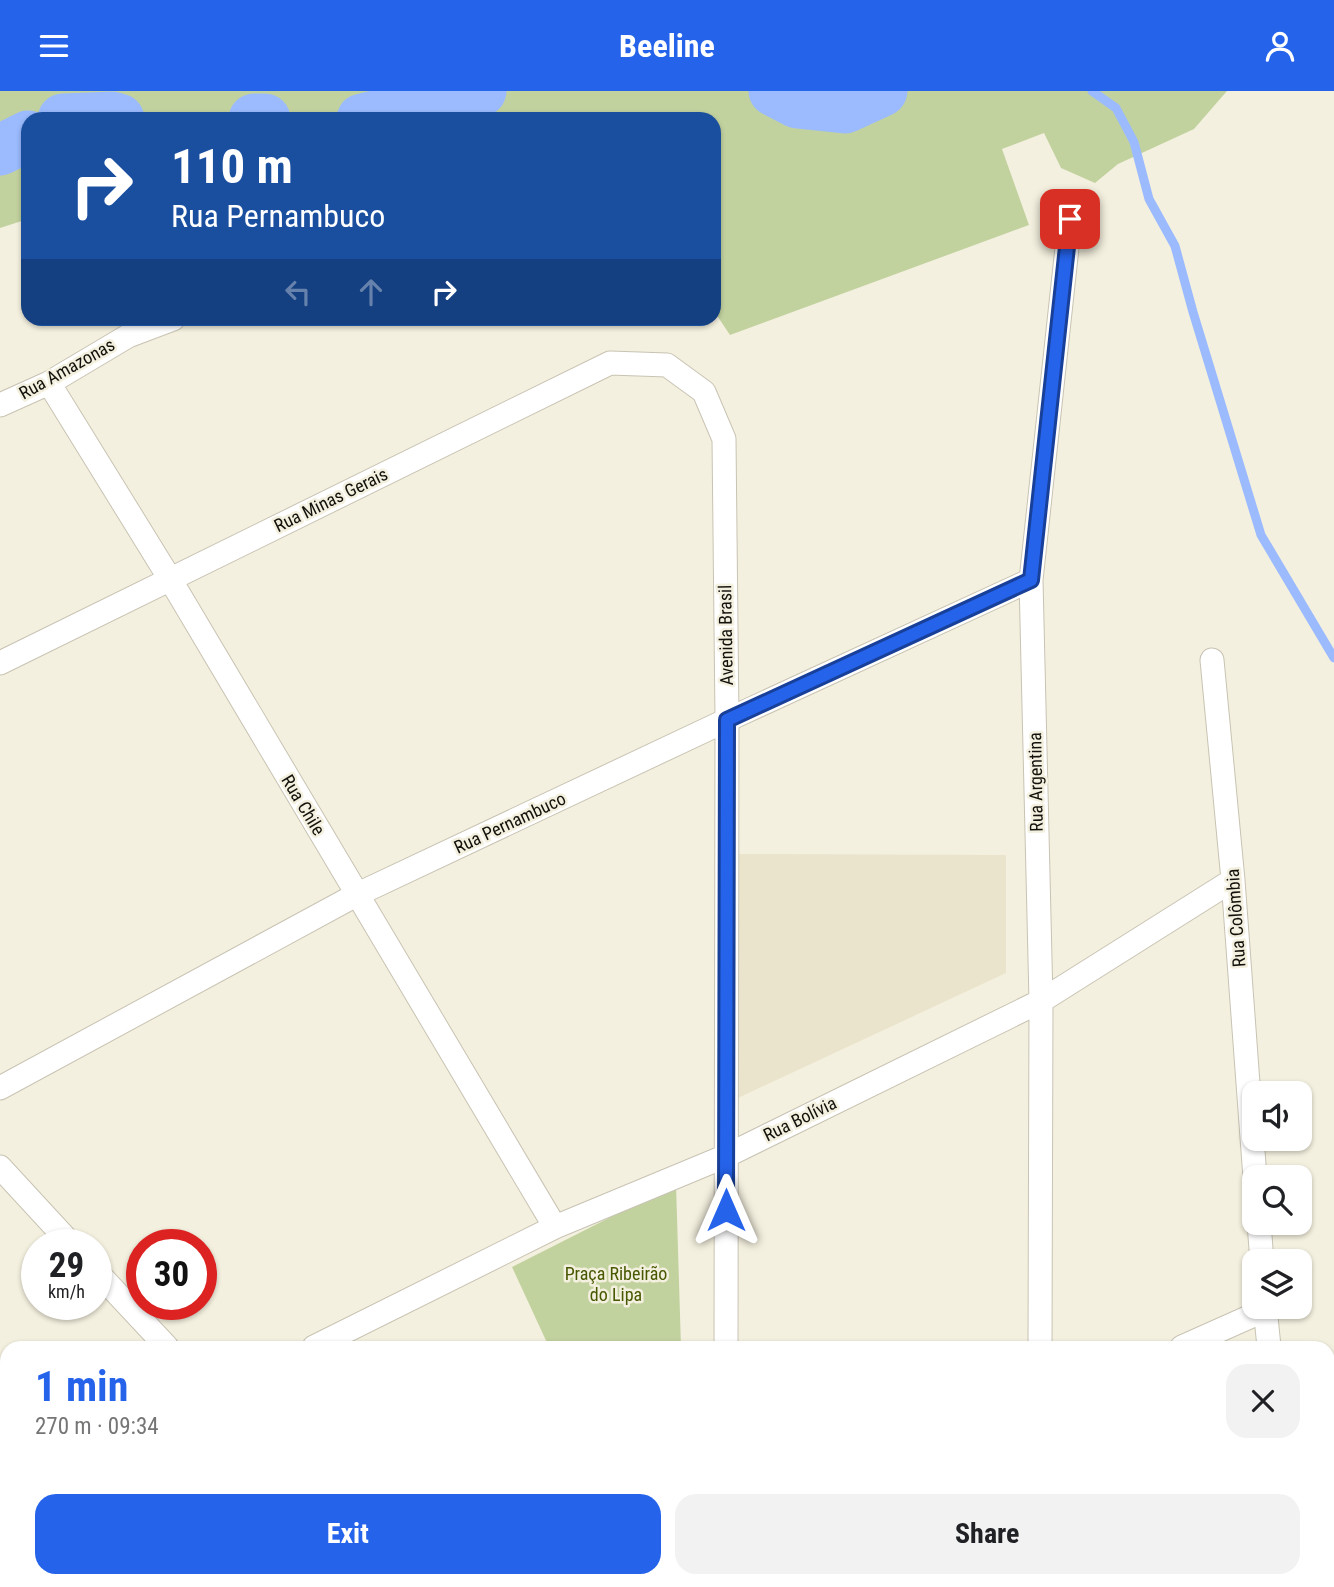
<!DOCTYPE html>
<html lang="en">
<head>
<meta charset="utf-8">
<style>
	:root { --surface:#fff; --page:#f2f2f2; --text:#202124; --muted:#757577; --accent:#2563eb }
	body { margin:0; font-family:"Roboto Condensed",sans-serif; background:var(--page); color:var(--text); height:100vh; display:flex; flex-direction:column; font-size:26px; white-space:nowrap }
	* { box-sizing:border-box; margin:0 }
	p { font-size:23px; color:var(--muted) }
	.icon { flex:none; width:38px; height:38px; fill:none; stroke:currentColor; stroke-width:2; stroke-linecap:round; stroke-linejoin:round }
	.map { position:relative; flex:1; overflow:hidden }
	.side { position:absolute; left:0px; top:1250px; width:1335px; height:247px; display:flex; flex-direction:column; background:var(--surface); border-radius:21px 21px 0 0; box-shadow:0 2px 5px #0004 }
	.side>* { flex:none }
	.hud { position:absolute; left:21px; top:21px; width:700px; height:214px; border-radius:21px; box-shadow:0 2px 5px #0004; background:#1a4fa0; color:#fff; overflow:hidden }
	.tools { position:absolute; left:1242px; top:990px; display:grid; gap:14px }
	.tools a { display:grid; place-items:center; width:70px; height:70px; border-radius:14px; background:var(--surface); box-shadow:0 2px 5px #0004; font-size:35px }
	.speed { position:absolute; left:21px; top:1138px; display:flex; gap:14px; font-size:35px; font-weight:700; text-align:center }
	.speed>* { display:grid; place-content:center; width:91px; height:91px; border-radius:50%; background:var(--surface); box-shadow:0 2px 5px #0004; line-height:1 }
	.speed small { font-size:18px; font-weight:400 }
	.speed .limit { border:10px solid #d22; background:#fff; color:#111 }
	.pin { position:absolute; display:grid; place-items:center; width:60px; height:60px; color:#fff; margin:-30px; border-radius:14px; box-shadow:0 4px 10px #0006 }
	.me { position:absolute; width:77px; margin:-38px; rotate:0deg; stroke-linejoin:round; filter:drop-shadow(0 0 5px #0008) }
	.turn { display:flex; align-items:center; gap:24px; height:147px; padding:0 35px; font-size:32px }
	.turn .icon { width:91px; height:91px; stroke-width:2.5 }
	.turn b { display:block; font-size:49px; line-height:60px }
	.lanes { display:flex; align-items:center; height:66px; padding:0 35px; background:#0003; justify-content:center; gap:35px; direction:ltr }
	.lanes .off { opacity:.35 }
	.round { display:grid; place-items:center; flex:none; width:74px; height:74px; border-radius:21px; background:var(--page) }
	.headline { display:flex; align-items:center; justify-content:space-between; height:119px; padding:0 35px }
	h1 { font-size:42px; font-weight:700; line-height:52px; color:var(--accent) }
	.cta { display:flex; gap:14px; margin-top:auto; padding:14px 35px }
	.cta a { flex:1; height:80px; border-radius:21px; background:var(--accent); color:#fff; font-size:28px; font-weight:700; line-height:80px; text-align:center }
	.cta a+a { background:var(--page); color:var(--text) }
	header { display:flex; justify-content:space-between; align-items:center; height:91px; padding:0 35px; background:var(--accent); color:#fff; font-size:32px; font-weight:700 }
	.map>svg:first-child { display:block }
</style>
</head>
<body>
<header><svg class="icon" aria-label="menu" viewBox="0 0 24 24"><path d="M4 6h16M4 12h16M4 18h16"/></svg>Beeline<svg class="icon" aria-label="person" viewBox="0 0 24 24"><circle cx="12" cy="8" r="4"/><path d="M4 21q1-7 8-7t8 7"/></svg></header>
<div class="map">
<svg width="1334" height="1496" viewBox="0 0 1334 1496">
	<rect width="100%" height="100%" fill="#f4f0df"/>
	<!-- built -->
	<path fill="#ebe4cc" d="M736,763L1006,764V882L738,1007L729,986Z"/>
	<!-- green -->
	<path fill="#c2d29f" d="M0,0H1227L1194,38L1118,73L1095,92L1061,77L1044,42L1002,58L1029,134L730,244L714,220V28H28V128L0,137Z
		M676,1093L681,1256H549L512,1176Z"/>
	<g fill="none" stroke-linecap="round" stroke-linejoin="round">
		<!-- stream -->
		<path stroke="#9bbbfe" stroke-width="9" d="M1092,0L1116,17L1134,51L1149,108L1175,155L1193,221L1261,444L1334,567"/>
		<!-- river -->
		<path stroke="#9bbbfe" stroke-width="51" d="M774,0L797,12L845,17L882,0
			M63,28L112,26L119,28
			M254,28H265
			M362,28L481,0
			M0,59L28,45"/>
		<defs>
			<path id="street" d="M49,292L170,488L555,1136
				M0,314L49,292L128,245L173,228
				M1212,569L1233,789L1255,1087
				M0,572L610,272L667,274L704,301L724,348L727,629L726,1256
				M0,997L356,804L727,629L1031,489
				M0,1076L71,1153
				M1259,1132L1262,1171
				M96,1180L167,1256
				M1265,1216L1269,1256
				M314,1256L555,1136L726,1065L1041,910L1233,789
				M1040,1256L1041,910L1031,489L1070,129
				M1182,1256L1265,1219
				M0,1407L7,1404
				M385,1489L391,1496
				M1292,1489L1293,1496
				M697,1496L710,1489
				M1039,1496V1489"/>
		</defs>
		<!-- street casing -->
		<use href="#street" stroke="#c8c3b3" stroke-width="25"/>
		<!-- street -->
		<use href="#street" stroke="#fff" stroke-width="23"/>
	</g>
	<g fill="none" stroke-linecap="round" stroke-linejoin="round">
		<defs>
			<path id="route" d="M726,1119L727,629L1031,489L1070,128"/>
		</defs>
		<!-- route casing -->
		<use href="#route" stroke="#184099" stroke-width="18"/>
		<!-- route -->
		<use href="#route" stroke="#2563eb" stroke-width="12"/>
	</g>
	<g text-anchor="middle" stroke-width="5" stroke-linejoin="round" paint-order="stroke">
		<!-- street labels -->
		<g font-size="18" fill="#12110b" stroke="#f4f0df">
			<text transform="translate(67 278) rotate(-29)" y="6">Rua Amazonas</text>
			<text transform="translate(331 409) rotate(-26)" y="6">Rua Minas Gerais</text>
			<text transform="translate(726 544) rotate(-91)" y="6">Avenida Brasil</text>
			<text transform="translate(1036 691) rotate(-91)" y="6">Rua Argentina</text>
			<text transform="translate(303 714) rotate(59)" y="6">Rua Chile</text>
			<text transform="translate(510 732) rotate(-25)" y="6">Rua Pernambuco</text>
			<text transform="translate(1236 827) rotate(-94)" y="6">Rua Colômbia</text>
			<text transform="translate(800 1028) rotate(-26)" y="6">Rua Bolívia</text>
		</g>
		<!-- park labels -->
		<g font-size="18" fill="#475800" stroke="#f4f0df">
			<text x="616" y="1189">Praça Ribeirão<tspan x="616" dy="21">do Lipa</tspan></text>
		</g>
	</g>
</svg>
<div class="tools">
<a><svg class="icon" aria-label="sound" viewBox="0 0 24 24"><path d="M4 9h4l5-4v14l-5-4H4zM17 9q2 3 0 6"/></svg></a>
<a><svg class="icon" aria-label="search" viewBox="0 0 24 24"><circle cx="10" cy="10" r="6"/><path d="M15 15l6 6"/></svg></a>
<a><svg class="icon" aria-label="layers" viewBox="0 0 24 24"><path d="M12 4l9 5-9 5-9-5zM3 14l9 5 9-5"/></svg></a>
</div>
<div class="speed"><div>29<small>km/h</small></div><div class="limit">30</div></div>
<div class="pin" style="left:1070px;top:128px;background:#d93025"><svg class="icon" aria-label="arrive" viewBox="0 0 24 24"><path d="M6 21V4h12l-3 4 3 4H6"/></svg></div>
<svg class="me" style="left:726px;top:1119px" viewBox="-20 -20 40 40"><path d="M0-17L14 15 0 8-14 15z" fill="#2563eb" stroke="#fff" stroke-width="4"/></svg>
<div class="hud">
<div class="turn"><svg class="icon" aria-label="right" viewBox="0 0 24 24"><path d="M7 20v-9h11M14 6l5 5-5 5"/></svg><div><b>110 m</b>Rua Pernambuco</div></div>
<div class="lanes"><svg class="icon off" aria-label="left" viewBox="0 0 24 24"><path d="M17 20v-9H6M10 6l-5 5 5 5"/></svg><svg class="icon off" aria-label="ahead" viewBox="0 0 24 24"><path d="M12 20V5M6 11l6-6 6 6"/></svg><svg class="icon" aria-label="right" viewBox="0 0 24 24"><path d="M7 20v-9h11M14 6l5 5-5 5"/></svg></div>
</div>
<section class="side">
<div class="headline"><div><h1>1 min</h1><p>270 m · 09:34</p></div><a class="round"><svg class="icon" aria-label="close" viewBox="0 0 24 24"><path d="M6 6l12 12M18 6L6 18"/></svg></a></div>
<div class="cta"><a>Exit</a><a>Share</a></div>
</section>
</div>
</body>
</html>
